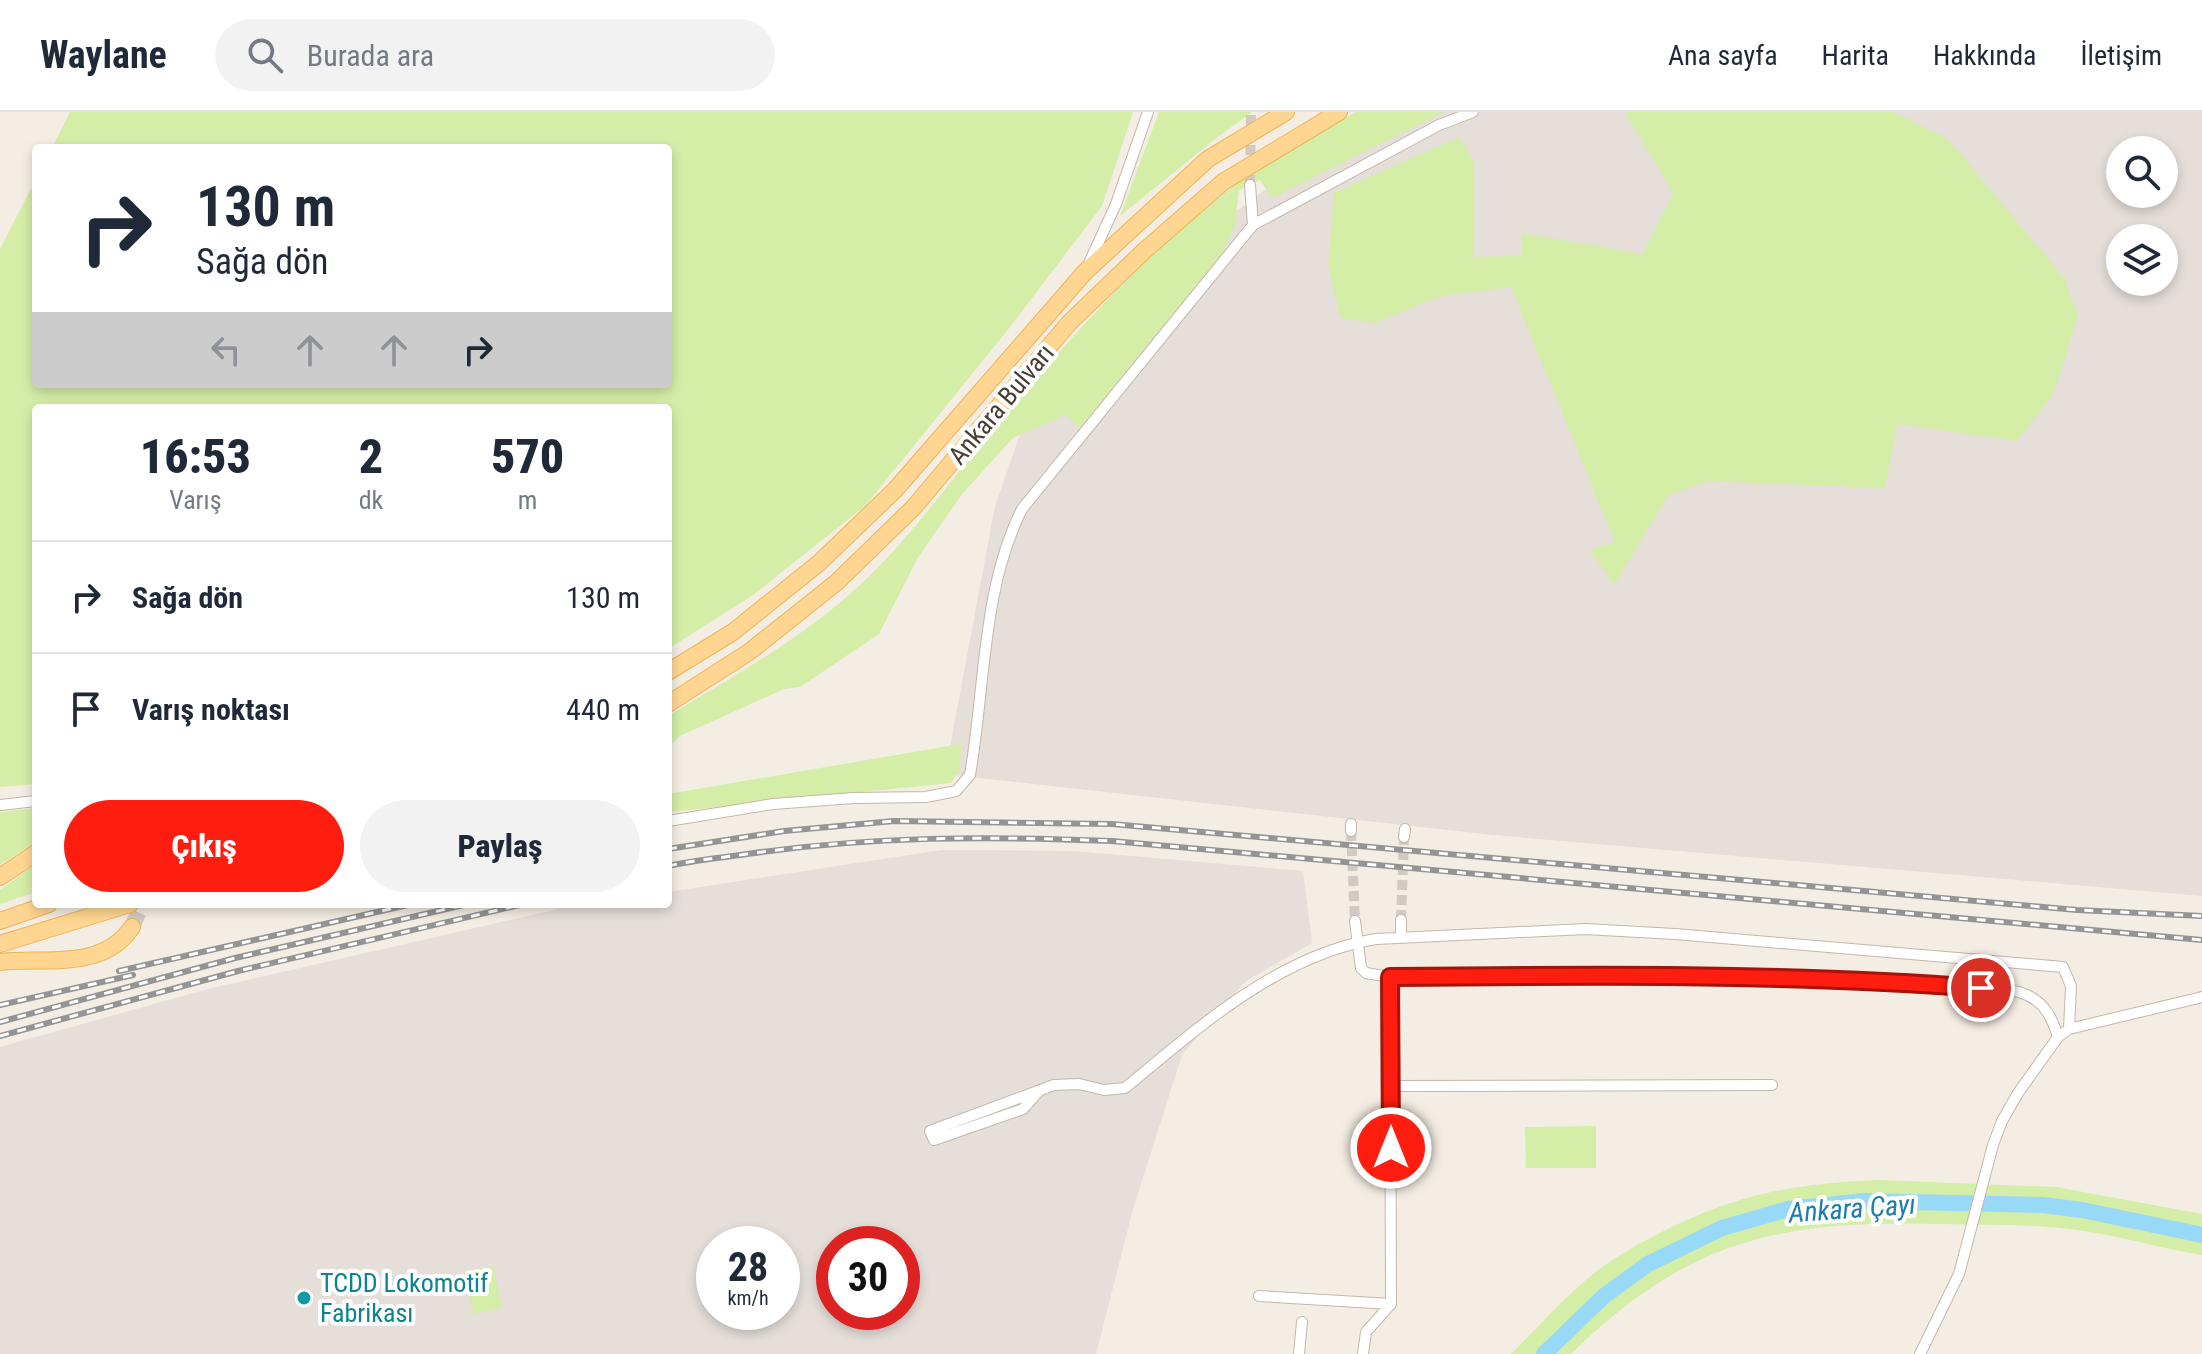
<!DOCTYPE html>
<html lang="tr">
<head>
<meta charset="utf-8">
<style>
	:root { --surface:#fff; --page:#f2f2f3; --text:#1f2937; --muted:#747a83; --line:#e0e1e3; --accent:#ff1d0f }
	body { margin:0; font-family:"Roboto Condensed",sans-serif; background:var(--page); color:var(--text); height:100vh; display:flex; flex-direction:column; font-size:30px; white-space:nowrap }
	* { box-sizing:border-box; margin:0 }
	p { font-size:26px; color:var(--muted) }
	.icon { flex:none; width:44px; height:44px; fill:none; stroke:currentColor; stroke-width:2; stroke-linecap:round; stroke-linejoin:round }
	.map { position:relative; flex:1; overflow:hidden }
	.drawer { position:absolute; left:32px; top:292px; width:640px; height:504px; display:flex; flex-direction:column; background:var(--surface); border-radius:8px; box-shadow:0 4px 12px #0003 }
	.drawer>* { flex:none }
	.banner { position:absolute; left:32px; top:32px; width:640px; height:244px; border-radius:8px; box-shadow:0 4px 12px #0003; background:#fff; color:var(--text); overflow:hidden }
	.controls { position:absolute; left:2106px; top:24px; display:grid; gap:16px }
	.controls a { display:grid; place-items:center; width:72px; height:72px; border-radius:50%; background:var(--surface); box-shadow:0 4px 12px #0003; font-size:40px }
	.speed { position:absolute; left:696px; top:1114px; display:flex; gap:16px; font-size:40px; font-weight:700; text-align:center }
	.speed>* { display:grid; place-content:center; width:104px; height:104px; border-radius:50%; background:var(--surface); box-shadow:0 4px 12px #0003; line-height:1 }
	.speed small { font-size:20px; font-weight:400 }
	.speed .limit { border:12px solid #d22; background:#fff; color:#111 }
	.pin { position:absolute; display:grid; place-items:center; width:68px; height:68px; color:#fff; margin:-34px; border:4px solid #fff; border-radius:50%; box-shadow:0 2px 8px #0007 }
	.me { position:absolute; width:88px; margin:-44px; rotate:0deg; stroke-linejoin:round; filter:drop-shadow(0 0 6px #0008) }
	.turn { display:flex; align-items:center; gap:28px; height:168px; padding:0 32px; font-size:36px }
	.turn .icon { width:104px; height:104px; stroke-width:2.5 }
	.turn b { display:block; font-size:56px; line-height:68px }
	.lanes { display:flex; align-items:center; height:76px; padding:0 32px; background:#0003; justify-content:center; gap:40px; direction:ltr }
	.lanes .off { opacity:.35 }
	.eta { display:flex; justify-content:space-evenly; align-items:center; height:136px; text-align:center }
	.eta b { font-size:48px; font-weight:800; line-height:56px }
	.button { display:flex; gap:16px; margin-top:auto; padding:16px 32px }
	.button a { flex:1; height:92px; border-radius:48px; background:var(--accent); color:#fff; font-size:32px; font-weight:800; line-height:92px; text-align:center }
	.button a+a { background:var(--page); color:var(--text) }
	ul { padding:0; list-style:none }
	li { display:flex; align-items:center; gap:24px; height:112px; padding:0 32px; border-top:2px solid var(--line) }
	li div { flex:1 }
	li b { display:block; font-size:30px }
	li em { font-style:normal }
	header { display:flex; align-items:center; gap:48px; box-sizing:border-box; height:112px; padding:0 40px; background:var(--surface); border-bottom:2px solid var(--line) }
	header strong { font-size:38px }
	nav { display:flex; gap:44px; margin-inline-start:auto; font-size:28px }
	.search { width:560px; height:72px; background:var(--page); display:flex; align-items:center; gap:20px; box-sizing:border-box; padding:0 28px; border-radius:44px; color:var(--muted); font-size:30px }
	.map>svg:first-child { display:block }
</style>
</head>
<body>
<header>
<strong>Waylane</strong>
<div class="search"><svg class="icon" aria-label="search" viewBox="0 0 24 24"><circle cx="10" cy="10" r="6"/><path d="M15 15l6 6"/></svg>Burada ara</div>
<nav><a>Ana sayfa</a><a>Harita</a><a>Hakkında</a><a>İletişim</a></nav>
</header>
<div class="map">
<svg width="2202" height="1242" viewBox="0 0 2202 1242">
	<rect width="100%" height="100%" fill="#f4ede3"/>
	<!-- industrial -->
	<path fill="#e5ded9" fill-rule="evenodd" d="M1389,0H2202V784L1493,723L945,662L995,394L1022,317L1179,142L1340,22ZM2120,38H2164V82H2120ZM2120,126H2164V170H2120Z
		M942,738L1074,739L1303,759L1312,831L1246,869L1182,943L1133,1097L1096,1242H0V935L204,878L563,796L589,792H668V780ZM714,1132H782V1200H714ZM834,1132H902V1200H834Z"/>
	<!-- green -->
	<path fill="#d4eda7" d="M70,0H1133L1102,94L1010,215L865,394L753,483L668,537V296H36V672L0,675V137L36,67V272H668V36H52Z
		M1159,0H1252L1219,24L1120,104Z
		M1357,0H1444L1272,86L1260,68L1239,78L1235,113L1223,140L1080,316L1066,303L1013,326L962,382L917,447L879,522L800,575L784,577L680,624L668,636V604C729,567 794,531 849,483C902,437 943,378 988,324C1092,199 1206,68 1357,0Z
		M1625,0H1893L1948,27L2064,166L2078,204L2053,283L2017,329L1897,312L1885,376L1707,369L1668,384L1614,473L1590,438L1615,430L1511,175L1441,184L1375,211L1340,206L1328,152L1334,81L1459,25L1474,50V145L1522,144L1521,121L1643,142L1673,81Z
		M961,632L960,657L951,671L668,700V682Z
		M36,696V730L0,753V700Z
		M36,752V780L0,792V778Z
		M1596,1014V1056H1526L1525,1015Z
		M1879,1068L2056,1075L2202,1102V1143C2158,1136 2114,1122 2070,1117C2028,1112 1985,1113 1942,1112C1781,1108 1689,1126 1571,1242H1511C1534,1219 1556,1195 1580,1173C1603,1152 1629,1137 1656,1123C1735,1082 1791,1072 1879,1068Z
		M493,1154L502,1196L473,1202L464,1160Z"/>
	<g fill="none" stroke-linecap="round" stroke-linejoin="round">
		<!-- river -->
		<path stroke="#98d9f7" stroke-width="16" d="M1544,1242L1604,1184L1648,1152L1722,1116L1788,1097L1865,1089L2043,1093L2082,1098L2202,1123"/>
		<!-- minor-tunnel -->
		<path stroke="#d1cac0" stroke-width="10" stroke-dasharray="10 5" stroke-linecap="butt" d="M1250,73L1251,0
			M1351,719L1355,809
			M1401,808L1404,725"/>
		<!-- primary-tunnel -->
		<path stroke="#d1cac0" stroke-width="16" stroke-dasharray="16 8" stroke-linecap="butt" d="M132,815L142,792"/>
		<defs>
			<path id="minor" d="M1250,73L1253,113
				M1089,151L1116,92L1148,0
				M0,693L36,689
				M668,709L773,692L854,686L926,685L956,679L970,663C985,577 982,476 1022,397L1253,113L1439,13L1473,0
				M1351,712V719
				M1404,725L1405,717
				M1355,809L1361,856L1366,861L1390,865
				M1401,825V808
				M1391,974L1772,973
				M1040,978L1023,997L934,1028L930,1019L1054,973L1079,972L1104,978L1125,976C1198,916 1278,843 1376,827L1585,817L1675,822L2063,855L2071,874L2069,917
				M1259,1184L1391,1192
				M1299,1242L1302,1210
				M1363,1242L1366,1220L1391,1192L1390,865C1564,864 1739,858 1912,871C1944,873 1999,871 2027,883C2046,892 2052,906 2058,925
				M1920,1242L1959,1162L1993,1033L2002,1009L2018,981L2058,925L2069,917L2202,885"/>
			<path id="primary" d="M668,560L733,520L819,451L895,378L1085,160L1208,47L1286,0
				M668,592L749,540L837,470L914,395L1069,211L1144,139L1223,70L1339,0
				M0,765L36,741
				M0,809L49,792
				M0,832L130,792
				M0,850C45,845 103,859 132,815"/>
		</defs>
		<!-- minor casing -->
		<use href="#minor" stroke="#c3b7a8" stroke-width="12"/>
		<!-- primary casing -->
		<use href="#primary" stroke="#f0b355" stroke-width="18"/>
		<!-- minor -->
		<use href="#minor" stroke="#fff" stroke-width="10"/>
		<!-- primary -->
		<use href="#primary" stroke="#ffd691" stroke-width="16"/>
		<defs>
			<path id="rail" d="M668,737L784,719L894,709L1112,712L2077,798L2202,804
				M668,754C694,748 720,746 747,742C871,724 988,724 1112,729L2202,828
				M119,859L412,792
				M0,893L133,863
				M0,910L235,846L468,792
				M0,924L238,859L524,792"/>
		</defs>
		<!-- rail casing -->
		<use href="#rail" stroke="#949494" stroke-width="6"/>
		<!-- rail -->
		<use href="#rail" stroke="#fff" stroke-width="3" stroke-dasharray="9" stroke-linecap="butt"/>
	</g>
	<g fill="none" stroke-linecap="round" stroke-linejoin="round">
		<defs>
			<path id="route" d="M1391,1036L1390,865C1588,863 1784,861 1981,876"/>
		</defs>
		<!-- route casing -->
		<use href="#route" stroke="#a6130a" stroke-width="20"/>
		<!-- route -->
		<use href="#route" stroke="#ff1d0f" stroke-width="14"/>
	</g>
	<!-- markers -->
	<circle fill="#0f9aa8" stroke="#fff" stroke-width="3" cx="304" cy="1186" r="8"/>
	<g text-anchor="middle" stroke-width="8" stroke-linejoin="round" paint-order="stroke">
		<!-- street labels -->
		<g font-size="26" fill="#463d33" stroke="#fff">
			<text transform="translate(1001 292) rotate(-50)" y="9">Ankara Bulvarı</text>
		</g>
		<!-- culture labels -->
		<g font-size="26" fill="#0d838f" stroke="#fff" text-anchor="start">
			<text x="320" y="1180">TCDD Lokomotif<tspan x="320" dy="30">Fabrikası</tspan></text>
		</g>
		<!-- water labels -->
		<g font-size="28" font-style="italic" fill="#207dab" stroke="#fff">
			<text transform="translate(1852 1096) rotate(-4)" y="10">Ankara Çayı</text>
		</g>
	</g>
</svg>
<div class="controls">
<a><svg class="icon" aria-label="search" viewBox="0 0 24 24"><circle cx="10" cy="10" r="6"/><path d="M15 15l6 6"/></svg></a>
<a><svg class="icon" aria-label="layers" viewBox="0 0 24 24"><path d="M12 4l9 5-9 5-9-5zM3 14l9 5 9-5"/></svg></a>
</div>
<div class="speed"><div>28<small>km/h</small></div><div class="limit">30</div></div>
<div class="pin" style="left:1981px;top:876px;background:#d93025"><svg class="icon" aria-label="arrive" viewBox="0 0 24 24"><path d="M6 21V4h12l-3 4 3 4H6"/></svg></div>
<svg class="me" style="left:1391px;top:1036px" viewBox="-20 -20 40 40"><circle r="17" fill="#ff1d0f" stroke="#fff" stroke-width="3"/><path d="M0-11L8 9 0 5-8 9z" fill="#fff"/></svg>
<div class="banner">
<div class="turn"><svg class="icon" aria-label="right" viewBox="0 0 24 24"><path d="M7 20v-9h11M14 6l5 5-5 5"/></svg><div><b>130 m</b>Sağa dön</div></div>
<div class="lanes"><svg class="icon off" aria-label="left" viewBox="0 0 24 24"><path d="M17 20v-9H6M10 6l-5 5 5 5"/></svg><svg class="icon off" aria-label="ahead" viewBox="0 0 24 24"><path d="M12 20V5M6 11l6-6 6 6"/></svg><svg class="icon off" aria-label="ahead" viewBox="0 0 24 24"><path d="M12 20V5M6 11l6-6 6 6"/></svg><svg class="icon" aria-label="right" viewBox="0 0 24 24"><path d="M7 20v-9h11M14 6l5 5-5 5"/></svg></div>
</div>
<section class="drawer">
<div class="eta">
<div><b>16:53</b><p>Varış</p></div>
<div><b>2</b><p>dk</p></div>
<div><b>570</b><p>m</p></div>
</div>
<ul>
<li><svg class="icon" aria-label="right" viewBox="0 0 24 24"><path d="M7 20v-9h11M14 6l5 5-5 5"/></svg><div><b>Sağa dön</b></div><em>130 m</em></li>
<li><svg class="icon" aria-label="arrive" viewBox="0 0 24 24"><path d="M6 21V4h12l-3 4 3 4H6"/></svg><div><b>Varış noktası</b></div><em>440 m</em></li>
</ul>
<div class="button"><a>Çıkış</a><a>Paylaş</a></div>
</section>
</div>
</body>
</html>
